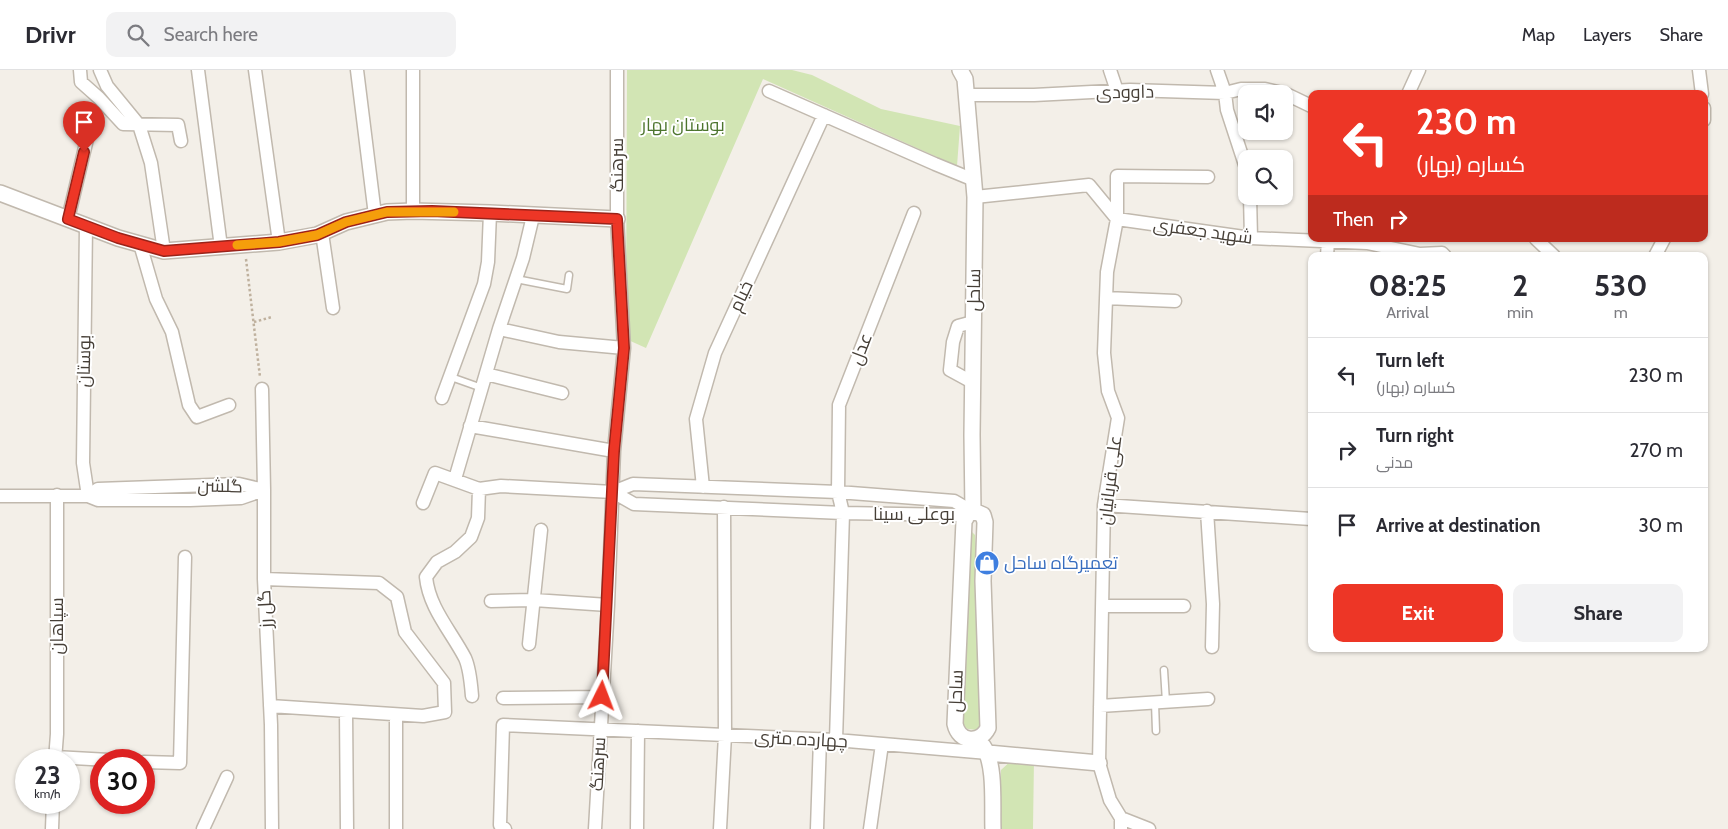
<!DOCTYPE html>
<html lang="en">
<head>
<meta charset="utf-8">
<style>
	:root { --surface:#fff; --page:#f2f2f3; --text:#2b2b33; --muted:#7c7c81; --line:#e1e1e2; --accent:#ed3626 }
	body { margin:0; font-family:Cabin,Cairo,sans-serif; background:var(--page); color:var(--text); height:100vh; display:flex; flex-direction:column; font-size:19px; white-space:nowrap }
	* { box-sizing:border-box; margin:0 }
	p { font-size:16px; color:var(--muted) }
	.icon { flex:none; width:28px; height:28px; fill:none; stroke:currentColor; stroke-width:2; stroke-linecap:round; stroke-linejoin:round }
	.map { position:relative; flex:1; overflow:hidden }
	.side { position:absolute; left:1308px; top:182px; width:400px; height:400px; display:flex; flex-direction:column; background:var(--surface); border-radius:10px; box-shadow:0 1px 4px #0004 }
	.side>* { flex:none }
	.top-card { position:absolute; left:1308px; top:20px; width:400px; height:152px; border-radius:10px; box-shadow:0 1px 4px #0004; background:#ed3626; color:#fff; overflow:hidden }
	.controls { position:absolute; left:1238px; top:15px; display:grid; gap:10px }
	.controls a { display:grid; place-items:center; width:55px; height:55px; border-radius:10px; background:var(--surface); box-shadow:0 1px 4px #0004; font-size:25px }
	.speed { position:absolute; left:15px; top:679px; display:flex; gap:10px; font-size:25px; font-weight:700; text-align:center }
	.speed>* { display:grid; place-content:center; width:65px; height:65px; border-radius:50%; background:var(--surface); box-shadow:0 1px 4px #0004; line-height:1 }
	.speed small { font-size:12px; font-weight:400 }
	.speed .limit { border:8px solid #d22; background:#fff; color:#111 }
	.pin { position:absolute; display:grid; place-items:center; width:42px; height:42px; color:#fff; margin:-51px -21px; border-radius:50% 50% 50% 0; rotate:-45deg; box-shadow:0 0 5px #0007 }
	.pin .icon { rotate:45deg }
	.me { position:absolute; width:55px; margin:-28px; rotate:3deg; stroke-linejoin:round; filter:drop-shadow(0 0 4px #0008) }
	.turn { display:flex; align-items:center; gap:18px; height:105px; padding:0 25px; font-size:22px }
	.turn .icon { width:65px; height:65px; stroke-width:2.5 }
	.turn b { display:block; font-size:35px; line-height:42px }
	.then { display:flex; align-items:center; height:48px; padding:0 25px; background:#0003; gap:10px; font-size:19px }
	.eta { display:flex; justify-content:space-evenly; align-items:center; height:85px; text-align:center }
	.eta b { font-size:30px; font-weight:700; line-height:35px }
	.primary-button { display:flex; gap:10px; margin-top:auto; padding:10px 25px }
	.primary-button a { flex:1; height:58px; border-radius:10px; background:var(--accent); color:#fff; font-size:20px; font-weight:700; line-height:58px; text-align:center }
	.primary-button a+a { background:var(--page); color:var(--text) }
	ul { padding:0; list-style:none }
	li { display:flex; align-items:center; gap:15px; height:75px; padding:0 25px; border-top:1px solid var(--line) }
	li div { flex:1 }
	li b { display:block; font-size:19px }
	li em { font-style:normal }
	header { display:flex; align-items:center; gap:30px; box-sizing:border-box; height:70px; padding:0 25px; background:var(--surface); border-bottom:1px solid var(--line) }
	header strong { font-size:24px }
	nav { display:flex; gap:28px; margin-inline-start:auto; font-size:18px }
	.search { width:350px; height:45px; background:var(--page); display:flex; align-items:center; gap:12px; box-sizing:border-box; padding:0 18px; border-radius:10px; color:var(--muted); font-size:19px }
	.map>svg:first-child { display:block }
</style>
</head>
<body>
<header>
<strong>Drivr</strong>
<div class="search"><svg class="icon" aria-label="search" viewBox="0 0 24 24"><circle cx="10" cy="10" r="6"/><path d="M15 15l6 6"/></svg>Search here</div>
<nav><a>Map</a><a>Layers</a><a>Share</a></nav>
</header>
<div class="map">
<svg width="1728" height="759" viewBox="0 0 1728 759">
	<rect width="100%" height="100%" fill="#f3efe8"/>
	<!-- green -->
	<path fill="#d2e5b4" d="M627,0H792L812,5L881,39L960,56L957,96L763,9L646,278L626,269Z
		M971,461L975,465L978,504L981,655L977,660L968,659L960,654L967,464Z
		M1014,688L1034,689L1033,759H1000L1001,700Z"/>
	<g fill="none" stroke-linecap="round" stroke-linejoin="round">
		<defs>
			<path id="service" d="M516,209L567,219L569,205
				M451,307L482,318
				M1164,600L1166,632
				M1155,633L1156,661"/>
			<path id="minor" d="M80,0L81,12L99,28L123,54L178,55L181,71
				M100,0L107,16L139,55L151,93L164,181
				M198,0L221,177
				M255,0L279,172
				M357,0L375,145
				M1110,0L1117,21
				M1217,0L1225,23L1227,40L1246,98
				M1699,0L1702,24
				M769,21L935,94L974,110
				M1408,24L1419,0
				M966,25H1034L1130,20L1225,23L1241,19H1265L1286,24L1311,36
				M1704,38V50
				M1250,126L1251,168
				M975,127L1089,115L1117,149L1251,168L1367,173L1420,184L1442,183L1445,186
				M413,141V0
				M68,149L92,48
				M322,163L333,238
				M1536,169L1554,186
				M140,174L156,229L172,262L189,335L197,347L229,335
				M1327,186L1328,171
				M1655,186L1664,169
				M1106,228L1175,231
				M499,259L559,272L624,278
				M486,304L562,323
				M972,312L950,300L953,272L958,256L973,252
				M262,319L264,420V509L271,655L272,759
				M442,328L484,214L488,192L490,143
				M470,356L614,381
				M455,409L499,259L523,188L533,146
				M239,414L264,420L241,428L190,430H98L88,426L98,419Z
				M703,417L696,349L715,283L824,45
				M613,422L634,434L843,443L955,445L973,442
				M0,426H88L83,393L86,156
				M423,433L435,403L479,419L501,416L613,422L633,414L838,422L954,431L973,442
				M1104,435L1311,449
				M1207,441L1213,534L1212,577
				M264,509L379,513L397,527L405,562L444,613L445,642L423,646L270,636
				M491,531L534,530L608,535
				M1102,536H1184
				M529,574L541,460
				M472,626C471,614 470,599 465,588C451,561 429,538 426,507L437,492L455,482L471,467L478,448L479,419
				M503,628L602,627
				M1100,636L1208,629
				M346,641L347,759
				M836,670L843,443L838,422L839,335L914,143
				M55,687L109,690
				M55,690L57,664V425
				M144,692L180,693L185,487
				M1121,748L1149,759
				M52,759L53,732
				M203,759L227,707
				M396,759V645
				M505,759L500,755L503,655L836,670L988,683
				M595,759L608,535L614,381L624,278L617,149V0
				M637,759L638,661
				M720,759L725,665L724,437
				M817,759L820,669
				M870,759L882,674
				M1121,759V748L1110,730L1099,693L1104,435L1118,348L1108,321L1104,283L1107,202L1117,149V106L1208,107"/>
			<path id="tertiary" d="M960,0L965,9L975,127L972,365L973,442
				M0,123L118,168L164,181L279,172L317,165L346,152L387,142L413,141L490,143L617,149
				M976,442L983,445L985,452L983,511L988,658C980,674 959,673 955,654L964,451L969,443Z
				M983,676C996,694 992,736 993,759
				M988,683L1099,693"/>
		</defs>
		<!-- service casing -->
		<use href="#service" stroke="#c1b9ae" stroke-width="9"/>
		<!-- minor casing -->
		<use href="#minor" stroke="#c1b9ae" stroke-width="15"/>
		<!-- tertiary casing -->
		<use href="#tertiary" stroke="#c1b9ae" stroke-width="18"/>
		<!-- path -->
		<path stroke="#bfb19e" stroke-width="2.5" stroke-dasharray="2.5 2.5" stroke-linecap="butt" d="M246,189L260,307
			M254,252L272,247"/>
		<!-- service -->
		<use href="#service" stroke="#fff" stroke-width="6"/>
		<!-- minor -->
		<use href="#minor" stroke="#fff" stroke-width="12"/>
		<!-- tertiary -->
		<use href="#tertiary" stroke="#fff" stroke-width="15"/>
	</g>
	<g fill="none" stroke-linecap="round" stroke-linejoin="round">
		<defs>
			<path id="route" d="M84,82L68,149L118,168L164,181L279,172L317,165L346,152L387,142L432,141L617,149L624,278L614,381L602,626"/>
		</defs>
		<!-- route casing -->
		<use href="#route" stroke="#9a2319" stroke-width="12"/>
		<!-- route -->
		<use href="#route" stroke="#ed3626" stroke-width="9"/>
		<!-- slow -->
		<path stroke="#f59e0b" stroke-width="9" d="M237,175L279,172L317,165L346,152L387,142H454"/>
	</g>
	<!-- icons -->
	<defs>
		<symbol id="shop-disc" viewBox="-11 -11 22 22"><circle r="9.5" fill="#3f7fe0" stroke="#fff"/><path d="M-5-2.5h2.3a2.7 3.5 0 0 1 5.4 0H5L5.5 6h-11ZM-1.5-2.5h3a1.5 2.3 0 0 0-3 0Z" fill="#fff"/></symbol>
	</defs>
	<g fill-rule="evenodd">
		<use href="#shop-disc" x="973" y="479" width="28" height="28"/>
	</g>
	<g text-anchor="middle" stroke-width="4" stroke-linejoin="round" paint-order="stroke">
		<!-- street labels -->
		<g font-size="18" fill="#463f37" stroke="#fff">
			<text transform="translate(1125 22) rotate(-1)" y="6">داوودی</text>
			<text transform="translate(617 95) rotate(-90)" y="6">سرهنگ</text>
			<text transform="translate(1203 161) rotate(8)" y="6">شهید جعفری</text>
			<text transform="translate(974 220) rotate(-89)" y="6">ساحل</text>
			<text transform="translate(741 226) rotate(-65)" y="6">خیام</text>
			<text transform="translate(861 279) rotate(-69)" y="6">عدل</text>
			<text transform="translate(84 291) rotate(-89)" y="6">بوستان</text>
			<text transform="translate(1110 410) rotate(-83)" y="6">علی قربانیان</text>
			<text transform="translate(220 416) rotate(1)" y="6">گلشن</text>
			<text x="914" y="450">بوعلی سینا</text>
			<text transform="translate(265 539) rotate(-93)" y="6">گل رز</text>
			<text transform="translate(57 556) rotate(-90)" y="6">سپاهان</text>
			<text transform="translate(956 621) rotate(-88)" y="6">ساحل</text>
			<text transform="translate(801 669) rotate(3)" y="6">چهارده متری</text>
			<text transform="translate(598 694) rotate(-87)" y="6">سرهنگ</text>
		</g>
		<!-- park labels -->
		<g font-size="18" fill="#4d752e" stroke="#fff">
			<text x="683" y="61">بوستان بهار</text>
		</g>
		<!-- shop labels -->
		<g font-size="18" fill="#366cbe" stroke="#fff" text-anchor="start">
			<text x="1004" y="499">تعمیرگاه ساحل</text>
		</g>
	</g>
</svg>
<div class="controls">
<a><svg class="icon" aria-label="sound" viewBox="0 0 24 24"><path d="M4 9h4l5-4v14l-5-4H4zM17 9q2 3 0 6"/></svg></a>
<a><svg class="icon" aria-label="search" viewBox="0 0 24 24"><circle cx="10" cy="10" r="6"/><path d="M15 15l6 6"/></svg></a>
</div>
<div class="speed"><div>23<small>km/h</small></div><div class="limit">30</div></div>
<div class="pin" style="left:84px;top:82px;background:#d93025"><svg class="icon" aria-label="arrive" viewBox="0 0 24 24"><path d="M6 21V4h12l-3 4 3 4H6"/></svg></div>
<svg class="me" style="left:602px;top:626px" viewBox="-20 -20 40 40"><path d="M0-17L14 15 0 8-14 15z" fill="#ed3626" stroke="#fff" stroke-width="4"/></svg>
<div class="top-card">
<div class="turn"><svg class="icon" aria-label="left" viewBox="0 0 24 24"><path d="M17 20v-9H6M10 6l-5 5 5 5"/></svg><div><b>230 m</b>کساره (بهار)</div></div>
<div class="then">Then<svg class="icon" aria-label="right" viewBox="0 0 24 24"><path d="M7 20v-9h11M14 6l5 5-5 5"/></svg></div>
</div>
<section class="side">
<div class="eta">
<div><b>08:25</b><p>Arrival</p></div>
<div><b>2</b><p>min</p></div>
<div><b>530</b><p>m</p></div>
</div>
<ul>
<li><svg class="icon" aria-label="left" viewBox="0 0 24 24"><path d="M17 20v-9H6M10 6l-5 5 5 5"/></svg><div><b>Turn left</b><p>کساره (بهار)</p></div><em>230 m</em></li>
<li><svg class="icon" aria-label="right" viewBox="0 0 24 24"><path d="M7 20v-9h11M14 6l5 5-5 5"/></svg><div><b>Turn right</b><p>مدنی</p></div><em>270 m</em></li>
<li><svg class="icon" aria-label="arrive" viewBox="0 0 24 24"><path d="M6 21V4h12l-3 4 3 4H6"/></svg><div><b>Arrive at destination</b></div><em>30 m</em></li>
</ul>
<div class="primary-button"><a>Exit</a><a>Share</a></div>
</section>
</div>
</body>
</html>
